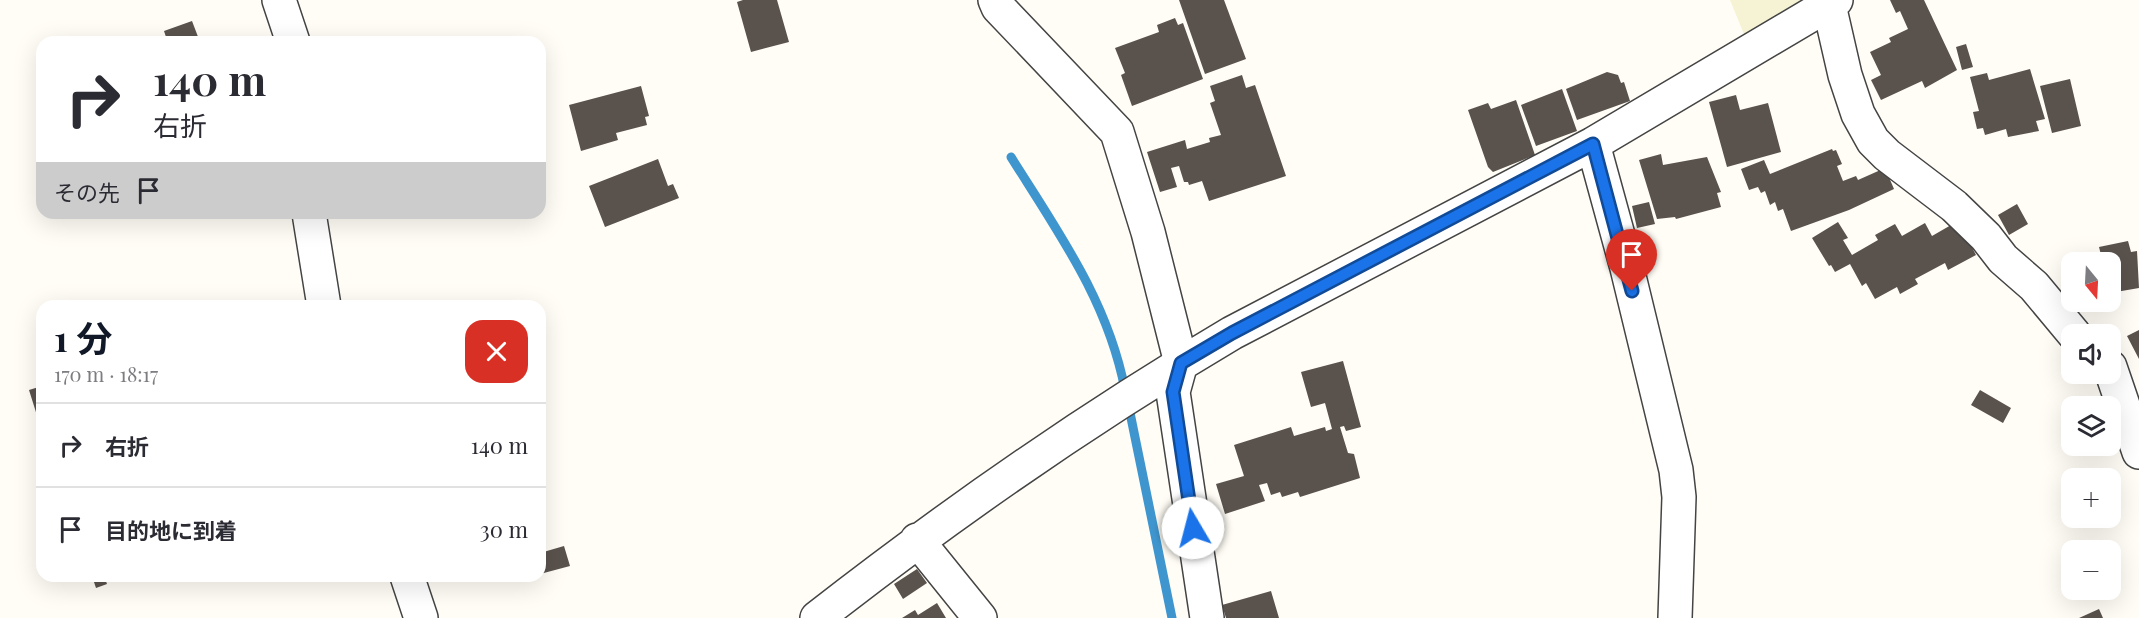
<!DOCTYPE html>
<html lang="ja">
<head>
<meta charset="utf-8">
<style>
	:root { --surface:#fff; --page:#f2f2f3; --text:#2b2b33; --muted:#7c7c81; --line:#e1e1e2; --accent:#111827 }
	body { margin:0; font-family:"Playfair Display","Noto Sans JP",serif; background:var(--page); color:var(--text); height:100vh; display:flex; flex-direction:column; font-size:22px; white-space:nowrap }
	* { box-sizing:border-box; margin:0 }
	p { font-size:20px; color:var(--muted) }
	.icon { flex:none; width:33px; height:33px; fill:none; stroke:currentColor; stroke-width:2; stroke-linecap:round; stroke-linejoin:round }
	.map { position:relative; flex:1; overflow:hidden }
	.details { position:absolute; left:36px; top:300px; width:510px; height:282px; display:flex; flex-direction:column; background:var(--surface); border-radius:18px; box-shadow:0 6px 24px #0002 }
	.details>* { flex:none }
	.hud { position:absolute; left:36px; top:36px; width:510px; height:183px; border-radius:18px; box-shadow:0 6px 24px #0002; background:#fff; color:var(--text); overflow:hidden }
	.needle { width:39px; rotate:162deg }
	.tools { position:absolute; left:2061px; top:252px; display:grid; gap:12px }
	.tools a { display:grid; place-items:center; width:60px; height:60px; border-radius:12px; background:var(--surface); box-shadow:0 6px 24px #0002; font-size:30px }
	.pin { position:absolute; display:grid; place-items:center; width:51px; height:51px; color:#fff; margin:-62px -26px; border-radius:50% 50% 50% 0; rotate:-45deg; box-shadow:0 0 6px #0007 }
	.pin .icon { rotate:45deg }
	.me { position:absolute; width:66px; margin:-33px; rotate:352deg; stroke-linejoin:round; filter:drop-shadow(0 0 4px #0008) }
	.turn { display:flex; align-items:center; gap:21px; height:126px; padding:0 18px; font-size:27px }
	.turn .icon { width:78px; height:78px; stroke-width:2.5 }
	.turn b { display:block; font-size:42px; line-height:51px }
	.then { display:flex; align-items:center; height:57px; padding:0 18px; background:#0003; gap:12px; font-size:22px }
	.round { display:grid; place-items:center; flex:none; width:63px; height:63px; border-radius:18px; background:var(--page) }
	.summary { display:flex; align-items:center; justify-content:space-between; height:102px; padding:0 18px }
	h1 { font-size:36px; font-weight:700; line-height:45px; color:var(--accent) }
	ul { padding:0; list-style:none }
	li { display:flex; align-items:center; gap:18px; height:84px; padding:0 18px; border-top:2px solid var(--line) }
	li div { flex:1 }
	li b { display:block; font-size:22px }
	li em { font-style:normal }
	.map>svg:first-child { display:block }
</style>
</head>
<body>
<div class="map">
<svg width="2139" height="618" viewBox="0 0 2139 618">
	<rect width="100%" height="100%" fill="#fffdf5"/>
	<!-- farmland -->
	<path fill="#f6f3d4" d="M1730,0H1811L1746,39Z"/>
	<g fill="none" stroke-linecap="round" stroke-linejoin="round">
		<!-- stream -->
		<path stroke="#3f96cf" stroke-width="9" d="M1011,157C1058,232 1108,301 1125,390
			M1128,403L1172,618"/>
	</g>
	<!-- building -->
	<path fill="#5a524d" d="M743,0H777L789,42L751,52L737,2Z
		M1179,0H1224L1246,59L1205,74Z
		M1890,0H1924L1957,70L1925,88L1922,81L1881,100L1871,80L1881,75L1870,52L1891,42L1889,38L1908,29L1900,11L1896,13Z
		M1175,18L1178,25L1183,23L1203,79L1132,106L1121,75L1125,73L1115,48L1159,32L1157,25Z
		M192,21L200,42H151L166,37L164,31Z
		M1966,44L1973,67L1962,70L1956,47Z
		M2030,69L2045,119L2036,121L2039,131L2008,137L2006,129L1985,135L1983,128L1977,129L1973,112L1979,111L1970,77L1987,73L1989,80Z
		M1607,72L1618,75L1621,83L1624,82L1630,101L1577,120L1566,89Z
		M1242,75L1246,88L1255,85L1286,176L1209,201L1202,181L1189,185L1188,182H1184L1179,166L1171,168L1177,187L1160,192L1147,152L1185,140L1187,149L1210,142L1209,138L1221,135L1210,103L1215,101L1210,86Z
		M2070,79L2081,126L2052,133L2040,86Z
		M641,86L649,116L645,117L647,125L616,133L618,140L581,151L569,105Z
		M1562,89L1577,131L1536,146L1521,105Z
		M1736,95L1740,110L1768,103L1781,152L1727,167L1709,102Z
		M1516,100L1535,155L1493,172L1488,167L1468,110L1488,103L1491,109Z
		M1832,149L1833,151L1836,150L1842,164L1837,166L1843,181L1856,176L1858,180L1885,168L1894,189L1849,210L1791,231L1783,209L1778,211L1775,202L1770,205L1765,191L1761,193L1758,187L1749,190L1741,169L1764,160L1770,174Z
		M1661,154L1663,165L1707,157L1721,192L1717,193L1721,207L1676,219L1675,217L1657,219L1639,160Z
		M658,159L668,186L673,184L679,198L605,227L589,186Z
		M1649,202L1655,224L1637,228L1632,206Z
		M2017,204L2028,224L2009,235L1998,215Z
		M1958,221L1976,255L1948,270L1945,263L1915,279L1918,284L1900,294L1897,287L1875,299L1866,283L1862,286L1850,264L1835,272L1831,265L1829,266L1812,238L1838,222L1848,238L1843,240L1852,255L1878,240L1875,235L1895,224L1902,236L1925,223L1932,236Z
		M2128,241L2131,252L2137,251L2139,288L2110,293V262H2085L2084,258L2101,255L2099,247Z
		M2139,330V359L2127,336Z
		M1343,361L1361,427L1346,431L1344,426L1340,427L1348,453L1354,454L1360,478L1300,497L1298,492L1282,497L1280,492L1271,495L1267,483L1259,485L1265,501L1225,514L1216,484L1244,476L1234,445L1291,427L1294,436L1325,427L1326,431L1332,429L1325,403L1311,407L1301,372Z
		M42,386V424L40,425L29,390Z
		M1980,390L2011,408L2003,423L1971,405Z
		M564,546L570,566L540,574V553Z
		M917,569L927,583L903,599L894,584Z
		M92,576H104L107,584L96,588Z
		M1271,591L1279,618H1226L1222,605Z
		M937,603L946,618H902L915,610L918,615Z
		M2099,609L2103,618H2079Z"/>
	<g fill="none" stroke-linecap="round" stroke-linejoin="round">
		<defs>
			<path id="minor" d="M279,0L293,42
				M995,0L998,7L1117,132L1148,232L1181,363L1173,392L1207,618
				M1829,5L1845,75L1858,114L1873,141L1887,155L1954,206L1986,237L2003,259L2034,286L2074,334
				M1593,144L1627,268L1676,470L1679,497L1675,618
				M309,213L324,306
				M2110,367L2139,452
				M917,540L980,618
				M407,576L421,618
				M817,618C949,515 1088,418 1232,333L1593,144L1836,0"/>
		</defs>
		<!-- minor casing -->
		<use href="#minor" stroke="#444" stroke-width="36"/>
		<!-- minor -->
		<use href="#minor" stroke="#fff" stroke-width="33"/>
	</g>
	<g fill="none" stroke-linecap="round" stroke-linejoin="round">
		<defs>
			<path id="route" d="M1193,528L1173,392L1181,363L1232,333L1593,144L1632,291"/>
		</defs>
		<!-- route casing -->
		<use href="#route" stroke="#114b97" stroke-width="15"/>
		<!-- route -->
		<use href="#route" stroke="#1a73e8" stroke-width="10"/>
	</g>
</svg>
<div class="tools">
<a><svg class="needle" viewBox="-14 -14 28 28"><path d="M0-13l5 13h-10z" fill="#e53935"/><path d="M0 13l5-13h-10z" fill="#7c7c81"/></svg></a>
<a><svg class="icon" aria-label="sound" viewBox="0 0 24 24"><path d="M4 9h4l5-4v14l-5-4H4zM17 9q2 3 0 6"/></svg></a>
<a><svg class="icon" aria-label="layers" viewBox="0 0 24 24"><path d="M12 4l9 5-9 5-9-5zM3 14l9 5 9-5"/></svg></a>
<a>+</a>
<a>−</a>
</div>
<div class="pin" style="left:1632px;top:291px;background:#d93025"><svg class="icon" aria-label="arrive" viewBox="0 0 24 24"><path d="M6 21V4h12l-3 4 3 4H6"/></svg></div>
<svg class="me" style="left:1193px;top:528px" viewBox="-20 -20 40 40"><circle r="19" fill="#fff"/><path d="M0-13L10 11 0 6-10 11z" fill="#1a73e8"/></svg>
<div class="hud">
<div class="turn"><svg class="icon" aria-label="right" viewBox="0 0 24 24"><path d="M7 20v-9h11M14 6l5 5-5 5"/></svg><div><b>140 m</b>右折</div></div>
<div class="then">その先<svg class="icon" aria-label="arrive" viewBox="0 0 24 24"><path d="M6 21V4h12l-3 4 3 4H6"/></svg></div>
</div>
<section class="details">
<div class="summary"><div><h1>1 分</h1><p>170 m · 18:17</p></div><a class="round" style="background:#d93025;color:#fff"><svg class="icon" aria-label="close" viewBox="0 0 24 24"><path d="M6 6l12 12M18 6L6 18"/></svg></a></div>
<ul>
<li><svg class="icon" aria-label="right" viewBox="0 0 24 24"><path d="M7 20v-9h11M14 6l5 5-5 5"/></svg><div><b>右折</b></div><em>140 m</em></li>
<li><svg class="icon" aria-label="arrive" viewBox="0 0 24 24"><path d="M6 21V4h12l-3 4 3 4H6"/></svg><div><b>目的地に到着</b></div><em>30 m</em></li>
</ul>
</section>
</div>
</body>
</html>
